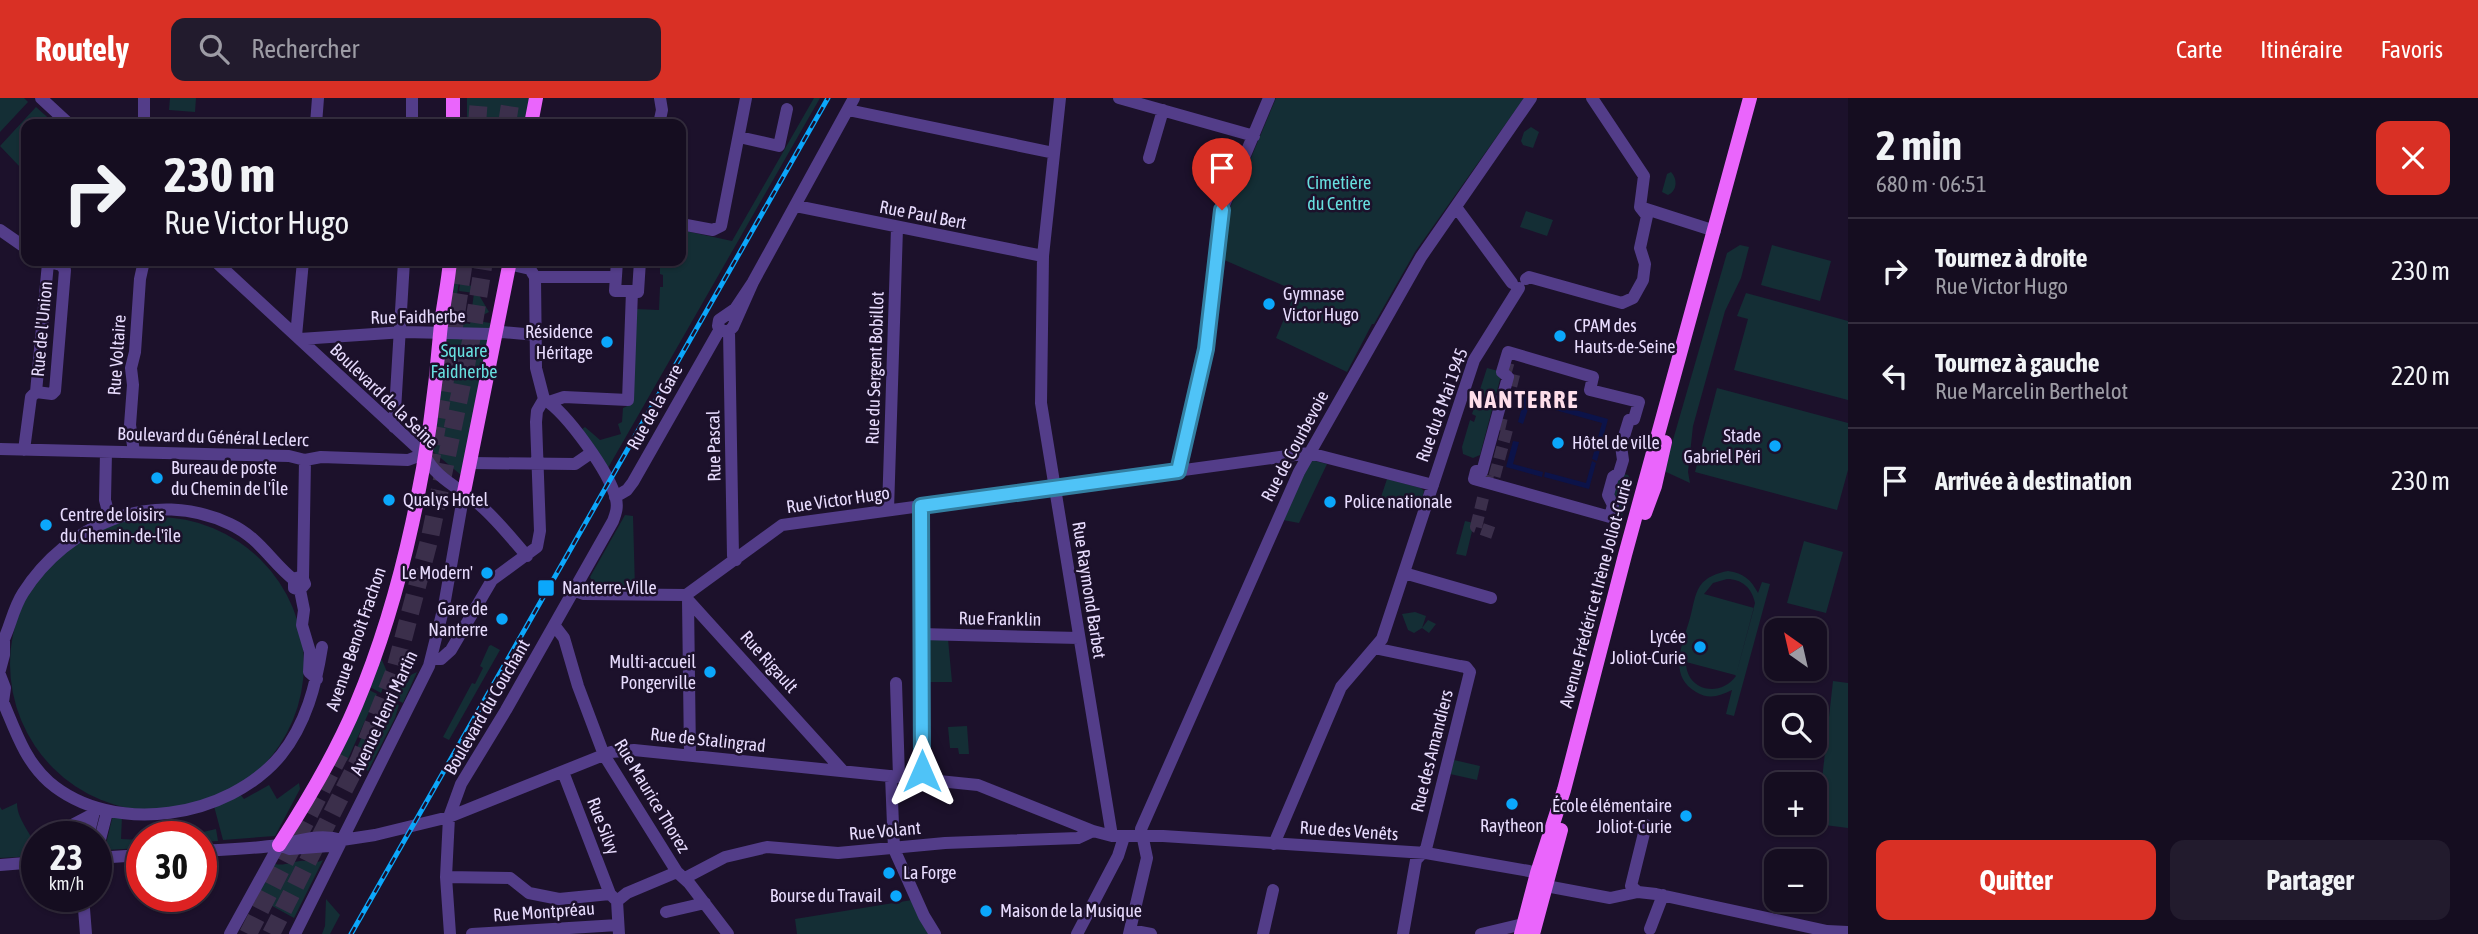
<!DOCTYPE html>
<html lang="fr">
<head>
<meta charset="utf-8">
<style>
	:root { --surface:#150d20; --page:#221b2d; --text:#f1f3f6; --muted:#9d9ca5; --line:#342d3e; --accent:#d93025 }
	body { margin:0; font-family:"Asap Condensed",sans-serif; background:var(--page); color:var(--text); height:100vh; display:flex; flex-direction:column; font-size:26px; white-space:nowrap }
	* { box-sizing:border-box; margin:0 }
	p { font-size:23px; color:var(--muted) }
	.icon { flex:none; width:38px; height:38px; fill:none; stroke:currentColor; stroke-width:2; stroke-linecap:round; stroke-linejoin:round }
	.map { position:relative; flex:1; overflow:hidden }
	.drawer { display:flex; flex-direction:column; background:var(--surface); width:630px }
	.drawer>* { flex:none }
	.banner { position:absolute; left:21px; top:21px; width:665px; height:147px; border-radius:14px; box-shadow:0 2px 5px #0004,0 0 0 2px var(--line); background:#150d20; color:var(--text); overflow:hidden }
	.needle { width:46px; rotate:326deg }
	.controls { position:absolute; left:1764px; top:520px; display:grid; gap:14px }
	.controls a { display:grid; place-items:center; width:63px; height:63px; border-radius:14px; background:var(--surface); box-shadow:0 2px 5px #0004,0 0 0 2px var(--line); font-size:35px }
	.speed { position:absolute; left:21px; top:723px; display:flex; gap:14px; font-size:35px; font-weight:700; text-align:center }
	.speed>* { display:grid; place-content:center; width:91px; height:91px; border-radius:50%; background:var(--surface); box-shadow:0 2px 5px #0004,0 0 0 2px var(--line); line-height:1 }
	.speed small { font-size:18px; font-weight:400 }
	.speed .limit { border:10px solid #d22; background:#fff; color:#111 }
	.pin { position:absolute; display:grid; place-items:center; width:60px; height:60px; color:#fff; margin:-72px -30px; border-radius:50% 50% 50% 0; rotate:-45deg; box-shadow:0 0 7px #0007 }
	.pin .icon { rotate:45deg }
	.me { position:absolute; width:77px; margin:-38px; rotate:0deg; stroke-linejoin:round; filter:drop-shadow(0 0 5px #0008) }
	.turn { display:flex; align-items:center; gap:24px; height:147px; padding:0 28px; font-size:32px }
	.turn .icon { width:91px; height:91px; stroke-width:2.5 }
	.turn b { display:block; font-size:49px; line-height:60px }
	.round { display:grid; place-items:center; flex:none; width:74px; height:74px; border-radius:14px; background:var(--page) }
	.head { display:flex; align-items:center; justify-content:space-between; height:119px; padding:0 28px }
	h1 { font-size:42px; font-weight:700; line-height:52px }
	.primary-button { display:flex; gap:14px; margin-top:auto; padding:14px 28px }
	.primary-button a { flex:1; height:80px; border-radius:14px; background:var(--accent); color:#fff; font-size:28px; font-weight:700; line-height:80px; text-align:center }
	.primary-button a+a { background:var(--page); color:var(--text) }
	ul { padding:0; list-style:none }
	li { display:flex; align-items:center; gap:21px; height:105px; padding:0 28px; border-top:2px solid var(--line) }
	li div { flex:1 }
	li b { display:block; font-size:26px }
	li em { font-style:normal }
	header { display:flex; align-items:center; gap:42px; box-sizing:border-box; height:98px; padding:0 35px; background:var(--accent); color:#fff }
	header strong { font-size:33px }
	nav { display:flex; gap:38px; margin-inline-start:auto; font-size:24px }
	.search { width:490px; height:63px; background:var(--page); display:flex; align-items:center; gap:18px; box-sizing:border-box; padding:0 24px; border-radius:14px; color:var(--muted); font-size:26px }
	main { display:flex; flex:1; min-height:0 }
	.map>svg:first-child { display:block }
</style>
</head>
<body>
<header>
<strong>Routely</strong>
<div class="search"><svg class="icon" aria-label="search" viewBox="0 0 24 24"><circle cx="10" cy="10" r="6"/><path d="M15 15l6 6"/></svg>Rechercher</div>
<nav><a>Carte</a><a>Itinéraire</a><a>Favoris</a></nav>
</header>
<main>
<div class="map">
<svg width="1848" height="836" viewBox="0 0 1848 836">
	<rect width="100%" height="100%" fill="#1c112b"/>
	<!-- green -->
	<path fill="#142e35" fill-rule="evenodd" d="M0,0H24L28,4L0,34Z
		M170,0H196L195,14L169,12Z
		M467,0H531L527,26H467Z
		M814,0H820L608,370L582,331L585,329L600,342L621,336L618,326L622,324L623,310L632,306L635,211L659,212L660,189H663V177L660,176V163H681V132L732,143Z
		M1276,0H1524L1415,154L1374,226H1372L1347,274L1276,240L1294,197L1288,194L1289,190L1222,161L1227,117Z
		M36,9L55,26H26L25,70L19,68L0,48Z
		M1531,29L1539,34L1533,50L1523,47L1521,43L1524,34Z
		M1671,74C1678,81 1677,93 1668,97L1662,94L1667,76Z
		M1526,113L1553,122L1547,138L1520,129Z
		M1740,147L1749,149L1741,180L1725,213L1693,328L1688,374L1690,385L1664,373L1727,155Z
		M1772,147L1831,163L1820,203L1761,187Z
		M452,177H460L453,223L470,226L471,222L490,225V232L447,229Z
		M475,182L480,185L479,197L489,214L481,218L471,217L474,195L459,193L460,186L473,188Z
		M1746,195L1848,223V302L1734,272L1748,221L1737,218Z
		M445,240H488L461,377L430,351Z
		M1487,270L1502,274L1480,357L1473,360L1463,356L1462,349L1470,322L1474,324L1476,318L1472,316Z
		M1717,290L1848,325V372L1837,412L1695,374Z
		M1311,362L1327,366L1299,425L1283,422Z
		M1619,375L1628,377L1632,384L1621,422L1610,419L1613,379Z
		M1387,381L1421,390L1424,393L1420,408L1381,399Z
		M625,417L633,418L635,490H596L590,479Z
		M10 566a147 147 0 1 1 294 0a147 147 0 1 1-294 0Z
		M1465,423L1474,425L1466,458L1456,456Z
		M1804,443L1843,454L1826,515L1787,505Z
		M1728,473C1744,475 1751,482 1758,495L1762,484L1770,486L1734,618L1726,616L1732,592C1720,598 1709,602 1696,594C1667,577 1683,545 1690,520C1693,510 1694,497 1700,488C1706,479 1717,475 1728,473ZM1727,481C1742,481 1752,490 1755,505L1736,577L1754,510L1704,496L1713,485ZM1686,564L1735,577L1736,578C1720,600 1686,593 1686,564Z
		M1415,514L1426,518L1422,530L1428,522L1436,526L1429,535L1422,530L1414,535L1408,532L1402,516Z
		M928,541H948L952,584H929Z
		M491,547L500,552L449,642L443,639L472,585L475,586L483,570L480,568L489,548Z
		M381,560L388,576L381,595L370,589Z
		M417,574L403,605L393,600L402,581Z
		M1833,583L1848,585V730L1817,726Z
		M369,592L377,596L347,663L339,659Z
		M394,605L399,607L395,620L368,673L361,669Z
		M368,625L378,629L364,656L356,652Z
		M967,628L969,656H959L958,650H950L948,629Z
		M1454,662L1480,668L1477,682L1450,676Z
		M299,685L300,691L275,738L223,742L214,708L240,696L244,701L269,687L277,701Z
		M17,705C17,725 37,739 37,758L0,760V709L2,712Z
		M114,718L122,719L121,741L142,742V750L106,752L105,750L112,721Z
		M216,731L218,743L201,744V738H186Z
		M323,762L294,820L256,799L275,766C285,768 290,764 300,763C310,762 313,767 323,762Z
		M326,801L340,817L330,836H322L325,828Z
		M912,802L930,836H797L795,821Z"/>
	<!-- water -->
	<path fill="#0c1349" d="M1525,298L1608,321L1597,363L1592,361L1602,325L1530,305L1523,326L1518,324Z
		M1513,343L1519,344L1513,366L1543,374L1542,379L1506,369Z
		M1592,363L1596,365L1589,391L1544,379L1545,374L1586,385Z"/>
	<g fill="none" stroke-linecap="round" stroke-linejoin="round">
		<!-- minor-tunnel -->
		<path stroke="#3b2f4b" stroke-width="12" stroke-dasharray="12 6" stroke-linecap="butt" d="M1501,269L1515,273L1510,293
			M1481,382L1493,384L1508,328L1495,325
			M1483,400L1476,429L1496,436"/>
		<!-- highway-tunnel -->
		<path stroke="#3b2f4b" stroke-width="18" stroke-dasharray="18 9" stroke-linecap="butt" d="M477,26L479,0
			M507,26L511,0
			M429,373L452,242L464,163
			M248,836L340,656
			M271,836L359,662L395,572L430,439L471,243L484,163"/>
		<!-- minor -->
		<path stroke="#533d89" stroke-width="12" d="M41,0L69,26
			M144,0V26
			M1060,0L1043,158L1041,305L1112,738
			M1119,0L1254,38
			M848,12L1054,55
			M316,26L318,0
			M412,26V0
			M659,26L662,12L660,0
			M739,39L779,48L787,11
			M1149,60L1163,12
			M796,108L1043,158
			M1456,109L1512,185
			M1640,109L1715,133
			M681,126L713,132L721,128L746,0
			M0,132L26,150
			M215,163L424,356C435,381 462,391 481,408C498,423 512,441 527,458
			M535,179H615
			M1526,181L1529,179L1622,205L1633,200L1643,182L1645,166L1640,150L1647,118L1640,109L1644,78L1592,0
			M753,184L733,229L729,233H722L718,228L719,222L735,211L753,184L854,0
			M632,193L638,194L640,163
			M729,233L733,458L736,462
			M296,238L303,163
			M300,241L404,234L491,236L502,234L536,237
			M1508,254L1593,279L1590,292L1639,304L1634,321L1629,322L1621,348L1623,362L1619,375L1613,379L1608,397L1613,407L1610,419L1474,381L1476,373L1482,374L1508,279L1502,274Z
			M36,294L52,296L55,293L65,172L61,167L44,163
			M549,304L564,299L628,302L632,193H615L617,163
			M394,329L404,163
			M0,351L289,358L305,362L321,359L408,362L424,356
			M24,352L31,299L36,294L48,165
			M106,354L105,402L110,421
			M134,354L130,327L133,287L131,270L135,254L140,181L144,163
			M470,365L575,366L591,355
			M1178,373L1206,252L1222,112L1269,0
			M615,399L627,392L633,384L720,231
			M921,408L922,681
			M888,412L897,130
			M1404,475L1491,500
			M303,481L299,479L294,482V490L300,492L305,486L303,481L305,362
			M300,492L304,512L302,527L310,554L309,574L317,581
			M573,492L584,496L686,497L782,427L1309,355L1433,387
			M686,498L688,502L690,658
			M688,502L843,673
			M554,527L564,540L578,588L604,657L677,774L689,785L728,836
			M920,536L1079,540
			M0,549C10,532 12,512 23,495C67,426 153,389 230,426C260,440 271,464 294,482
			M1374,550L1460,568L1466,569L1470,574L1426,751L1416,762L1403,836
			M431,561H441L451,552L492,482L537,449L540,433L536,324L537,313L544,301L536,270L535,179L530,171L509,166
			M0,572L4,557V543
			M0,577L5,590L3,604
			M896,585L899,679
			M0,597C14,628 23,661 49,684C113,739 229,720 281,657C306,626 316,587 322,549
			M563,674L610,796L617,803L619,836
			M891,678L894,751L924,818L935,836
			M51,738L93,716
			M88,738L94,714
			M1274,746L1341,589L1382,541L1474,262L1519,190
			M279,747L290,751L329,748L342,742L375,737L449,719L611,654L634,652L978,687L1093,733L1112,738H1163L1426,755L1529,773L1537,775L1542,782
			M201,753C226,751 253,751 278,747C300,743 319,735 342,742
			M96,757L107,714
			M96,760L142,757
			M0,767L37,764
			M446,779L510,780L529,795L559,801L610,796
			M685,780L725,759L767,749L838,755L945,745L1078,740L1093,733
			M1536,790L1546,788L1610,800L1638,794L1656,796L1827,833L1848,834
			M1638,794L1631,788L1646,727
			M83,798L86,836
			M617,803L627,795L677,774
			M666,814L705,805
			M1650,831L1663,797
			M1130,832L1151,836
			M230,836L279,747
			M295,836L429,568L444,508L464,394
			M450,836L446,779L449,719L461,686L506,612L613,423C616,415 618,409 616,401C610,375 567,315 544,301
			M472,836L618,827
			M1077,836L1118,758L1124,739
			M1129,836L1147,760L1141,731L1299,374L1421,159L1531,0
			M1263,836L1273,792
			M1481,836L1523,826"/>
		<!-- major -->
		<path stroke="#ea65fc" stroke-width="14" d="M453,26V0
			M531,26L536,0
			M464,394L510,163
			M1645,415L1655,388L1665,344
			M279,747C308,702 335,657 356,607C404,493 430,360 440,236C442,212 448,187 450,163
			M1521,836L1537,775L1564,692L1625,457L1750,0
			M1533,836L1561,732"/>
		<defs>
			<path id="rail" d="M351,836L828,0"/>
		</defs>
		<!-- rail casing -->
		<use href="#rail" stroke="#0ba7fb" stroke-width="5"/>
		<!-- rail -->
		<use href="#rail" stroke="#1c112b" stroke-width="2.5" stroke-dasharray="8" stroke-linecap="butt"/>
	</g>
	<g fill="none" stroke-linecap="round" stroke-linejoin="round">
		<defs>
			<path id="route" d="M922,673L921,408L1178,373L1206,251L1222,112"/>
		</defs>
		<!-- route casing -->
		<use href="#route" stroke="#337fa1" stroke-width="18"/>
		<!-- route -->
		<use href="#route" stroke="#4fc3f7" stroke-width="12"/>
	</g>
	<!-- markers -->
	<g fill="#0ba7fb" stroke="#1c112b" stroke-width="2.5">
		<circle cx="1269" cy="206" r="7"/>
		<circle cx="1560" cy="238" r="7"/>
		<circle cx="607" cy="244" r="7"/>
		<circle cx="1558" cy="345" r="7"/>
		<circle cx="1775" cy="348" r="7"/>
		<circle cx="157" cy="380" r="7"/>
		<circle cx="389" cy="402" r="7"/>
		<circle cx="1330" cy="404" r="7"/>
		<circle cx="46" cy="427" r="7"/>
		<circle cx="487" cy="475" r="7"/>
		<rect x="537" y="481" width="18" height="18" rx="3.5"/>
		<circle cx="502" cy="521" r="7"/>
		<circle cx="1700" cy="549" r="7"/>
		<circle cx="710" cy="574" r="7"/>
		<circle cx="1512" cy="706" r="7"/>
		<circle cx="1686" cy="718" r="7"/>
		<circle cx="889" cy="775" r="7"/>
		<circle cx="896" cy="798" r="7"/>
		<circle cx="986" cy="813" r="7"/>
	</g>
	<g text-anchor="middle" stroke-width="5" stroke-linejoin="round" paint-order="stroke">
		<!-- park labels -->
		<g font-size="18" fill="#67dfdf" stroke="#1c112b">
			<text x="1339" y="91">Cimetière<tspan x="1339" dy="21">du Centre</tspan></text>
			<text x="464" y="259">Square<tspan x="464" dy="21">Faidherbe</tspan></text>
		</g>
		<!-- street labels -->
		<g font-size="18" fill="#e8dcfe" stroke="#1c112b">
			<text transform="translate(923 117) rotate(11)" y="6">Rue Paul Bert</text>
			<text transform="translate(418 219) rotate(-1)" y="6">Rue Faidherbe</text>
			<text transform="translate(42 231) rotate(-85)" y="6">Rue de l'Union</text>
			<text transform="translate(117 257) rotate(-86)" y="6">Rue Voltaire</text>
			<text transform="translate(875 270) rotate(-88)" y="6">Rue du Sergent Bobillot</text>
			<text transform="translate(384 298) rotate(44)" y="6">Boulevard de la Seine</text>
			<text transform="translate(1442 307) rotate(-70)" y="6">Rue du 8 Mai 1945</text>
			<text transform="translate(655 309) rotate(-61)" y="6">Rue de la Gare</text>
			<text transform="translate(213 339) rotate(2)" y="6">Boulevard du Général Leclerc</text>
			<text transform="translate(714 348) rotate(-91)" y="6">Rue Pascal</text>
			<text transform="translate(1295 348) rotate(-62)" y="6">Rue de Courbevoie</text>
			<text transform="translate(838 402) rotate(-8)" y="6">Rue Victor Hugo</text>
			<text transform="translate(1089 492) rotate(81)" y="6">Rue Raymond Barbet</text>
			<text transform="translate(1596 495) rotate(-75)" y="6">Avenue Frédéric et Irène Joliot-Curie</text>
			<text transform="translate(1000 521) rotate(1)" y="6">Rue Franklin</text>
			<text transform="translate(356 541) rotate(-71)" y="6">Avenue Benoît Frachon</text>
			<text transform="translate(769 564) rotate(48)" y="6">Rue Rigault</text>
			<text transform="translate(487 609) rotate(-60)" y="6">Boulevard du Couchant</text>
			<text transform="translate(384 615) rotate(-65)" y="6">Avenue Henri Martin</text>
			<text transform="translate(708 642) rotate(6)" y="6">Rue de Stalingrad</text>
			<text transform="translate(1432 653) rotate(-76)" y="6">Rue des Amandiers</text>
			<text transform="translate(652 698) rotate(59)" y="6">Rue Maurice Thorez</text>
			<text transform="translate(603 728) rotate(69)" y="6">Rue Silvy</text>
			<text transform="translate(885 733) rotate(-5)" y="6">Rue Volant</text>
			<text transform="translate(1349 733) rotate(4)" y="6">Rue des Venêts</text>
			<text transform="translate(544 814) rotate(-4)" y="6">Rue Montpréau</text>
		</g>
		<!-- poi labels -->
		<g font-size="18" fill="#e8dcfe" stroke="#1c112b" text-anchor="start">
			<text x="1283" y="202">Gymnase<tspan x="1283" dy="21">Victor Hugo</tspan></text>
			<text x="1574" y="234">CPAM des<tspan x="1574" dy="21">Hauts-de-Seine</tspan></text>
			<text x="593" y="240" text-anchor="end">Résidence<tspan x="593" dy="21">Héritage</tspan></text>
			<text x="1761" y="344" text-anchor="end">Stade<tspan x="1761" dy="21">Gabriel Péri</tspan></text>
			<text x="1572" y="351">Hôtel de ville</text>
			<text x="171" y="376">Bureau de poste<tspan x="171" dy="21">du Chemin de l'Île</tspan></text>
			<text x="403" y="408">Qualys Hotel</text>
			<text x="1344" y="410">Police nationale</text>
			<text x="60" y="423">Centre de loisirs<tspan x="60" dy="21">du Chemin-de-l'île</tspan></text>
			<text x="473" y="481" text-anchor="end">Le Modern'</text>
			<text x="562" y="496">Nanterre-Ville</text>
			<text x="488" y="517" text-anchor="end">Gare de<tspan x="488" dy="21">Nanterre</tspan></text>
			<text x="1686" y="545" text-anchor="end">Lycée<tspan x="1686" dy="21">Joliot-Curie</tspan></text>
			<text x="696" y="570" text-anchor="end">Multi-accueil<tspan x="696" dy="21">Pongerville</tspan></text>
			<text x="1672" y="714" text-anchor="end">École élémentaire<tspan x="1672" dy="21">Joliot-Curie</tspan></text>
			<text x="1512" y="734" text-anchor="middle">Raytheon</text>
			<text x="903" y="781">La Forge</text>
			<text x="882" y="804" text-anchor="end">Bourse du Travail</text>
			<text x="1000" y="819">Maison de la Musique</text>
		</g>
		<!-- district labels -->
		<g font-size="24" font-weight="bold" letter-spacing="2" fill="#fedeea" stroke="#1c112b">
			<text x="1524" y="310">NANTERRE</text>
		</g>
	</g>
</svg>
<div class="controls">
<a><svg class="needle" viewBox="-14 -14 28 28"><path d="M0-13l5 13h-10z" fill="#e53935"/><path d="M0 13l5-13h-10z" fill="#9d9ca5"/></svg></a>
<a><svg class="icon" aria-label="search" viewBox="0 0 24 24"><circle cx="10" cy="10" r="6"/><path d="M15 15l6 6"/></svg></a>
<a>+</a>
<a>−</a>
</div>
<div class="speed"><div>23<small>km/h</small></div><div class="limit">30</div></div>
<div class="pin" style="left:1222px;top:112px;background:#d93025"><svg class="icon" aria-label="arrive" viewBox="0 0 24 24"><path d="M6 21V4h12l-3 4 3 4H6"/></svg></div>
<svg class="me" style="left:922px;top:673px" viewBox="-20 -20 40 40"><path d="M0-17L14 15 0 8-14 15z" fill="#4fc3f7" stroke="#fff" stroke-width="4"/></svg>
<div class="banner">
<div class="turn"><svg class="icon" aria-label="right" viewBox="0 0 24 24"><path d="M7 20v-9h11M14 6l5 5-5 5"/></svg><div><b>230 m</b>Rue Victor Hugo</div></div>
</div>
</div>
<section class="drawer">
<div class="head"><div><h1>2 min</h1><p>680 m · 06:51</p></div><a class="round" style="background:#d93025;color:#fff"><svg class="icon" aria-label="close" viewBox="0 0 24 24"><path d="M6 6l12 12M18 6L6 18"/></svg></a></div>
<ul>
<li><svg class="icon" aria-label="right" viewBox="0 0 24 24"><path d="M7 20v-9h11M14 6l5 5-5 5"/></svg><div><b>Tournez à droite</b><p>Rue Victor Hugo</p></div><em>230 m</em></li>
<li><svg class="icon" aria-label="left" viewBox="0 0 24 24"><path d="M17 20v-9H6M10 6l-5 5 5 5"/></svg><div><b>Tournez à gauche</b><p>Rue Marcelin Berthelot</p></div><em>220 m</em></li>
<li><svg class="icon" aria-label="arrive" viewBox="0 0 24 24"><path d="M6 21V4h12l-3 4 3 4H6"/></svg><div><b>Arrivée à destination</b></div><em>230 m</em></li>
</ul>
<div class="primary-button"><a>Quitter</a><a>Partager</a></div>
</section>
</main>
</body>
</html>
